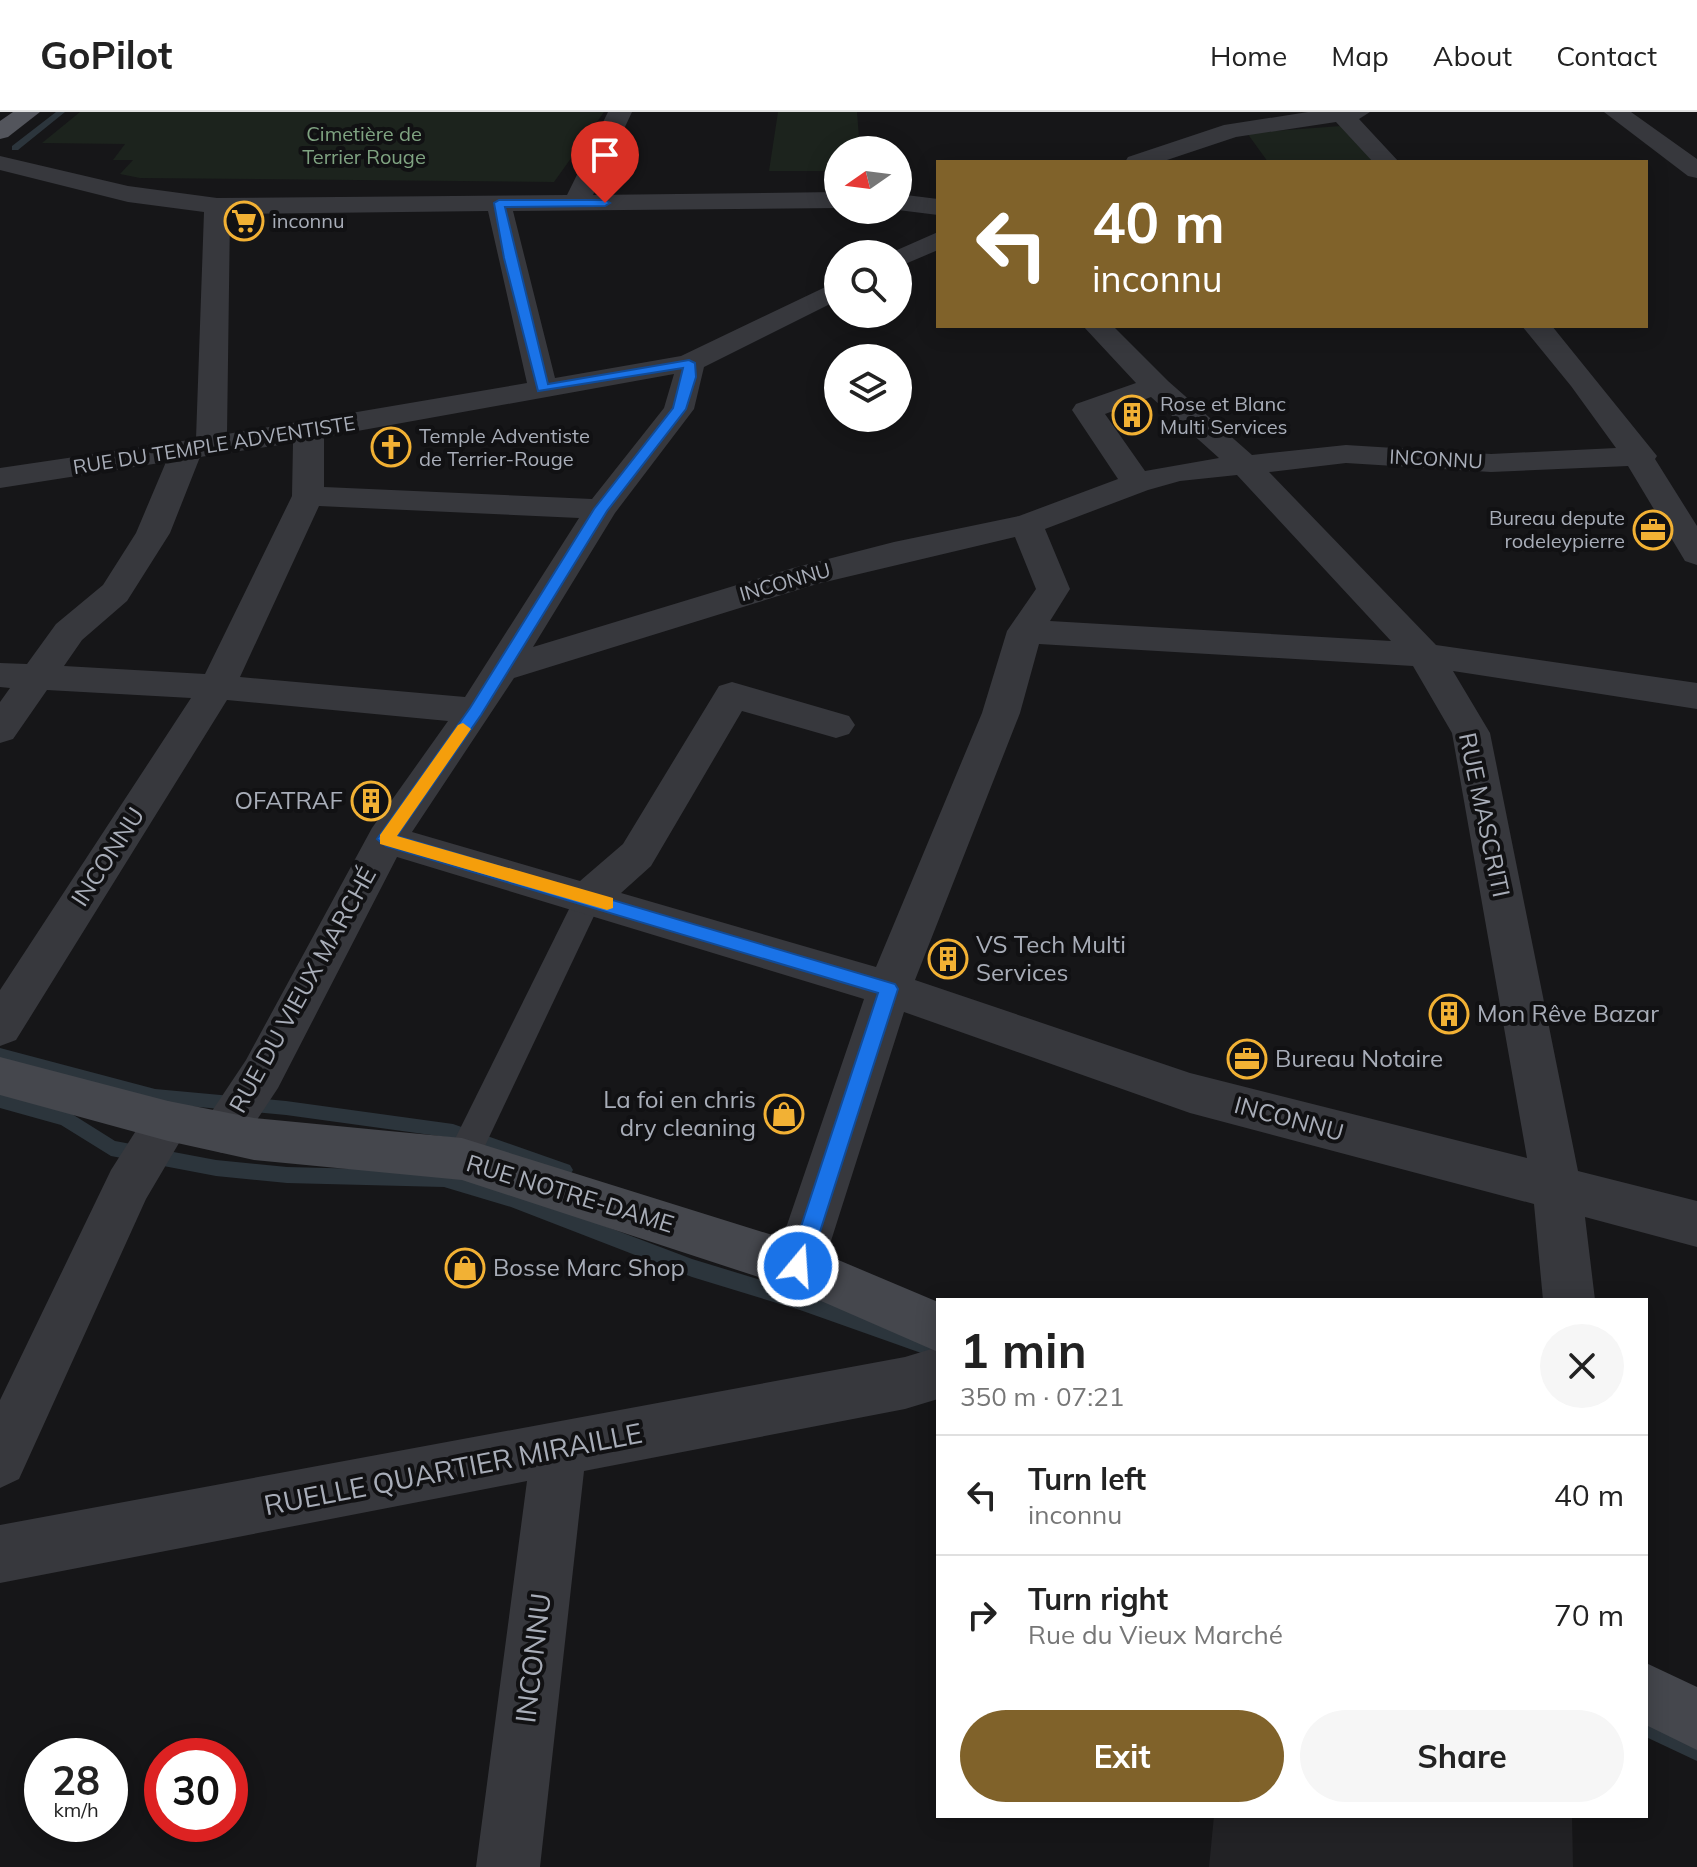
<!DOCTYPE html>
<html lang="en">
<head>
<meta charset="utf-8">
<style>
	:root { --surface:#fff; --page:#f6f6f6; --text:#222; --muted:#767676; --line:#e0e0e0; --accent:#80622a }
	body { margin:0; font-family:Mulish,sans-serif; background:var(--page); color:var(--text); height:100vh; display:flex; flex-direction:column; font-size:30px; white-space:nowrap }
	* { box-sizing:border-box; margin:0 }
	p { font-size:26px; color:var(--muted) }
	.icon { flex:none; width:44px; height:44px; fill:none; stroke:currentColor; stroke-width:2; stroke-linecap:round; stroke-linejoin:round }
	.map { position:relative; flex:1; overflow:hidden }
	.sheet { position:absolute; left:936px; top:1186px; width:712px; height:520px; display:flex; flex-direction:column; background:var(--surface); border-radius:0px; box-shadow:0 4px 20px #0003 }
	.sheet>* { flex:none }
	.guide { position:absolute; left:936px; top:48px; width:712px; height:168px; border-radius:0px; box-shadow:0 4px 20px #0003; background:#80622a; color:#fff; overflow:hidden }
	.needle { width:52px; rotate:256deg }
	.buttons { position:absolute; left:824px; top:24px; display:grid; gap:16px }
	.buttons a { display:grid; place-items:center; width:88px; height:88px; border-radius:50%; background:var(--surface); box-shadow:0 4px 20px #0003; font-size:40px }
	.speed { position:absolute; left:24px; top:1626px; display:flex; gap:16px; font-size:40px; font-weight:700; text-align:center }
	.speed>* { display:grid; place-content:center; width:104px; height:104px; border-radius:50%; background:var(--surface); box-shadow:0 4px 20px #0003; line-height:1 }
	.speed small { font-size:20px; font-weight:400 }
	.speed .limit { border:12px solid #d22; background:#fff; color:#111 }
	.pin { position:absolute; display:grid; place-items:center; width:68px; height:68px; color:#fff; margin:-82px -34px; border-radius:50% 50% 50% 0; rotate:-45deg; box-shadow:0 0 8px #0007 }
	.pin .icon { rotate:45deg }
	.me { position:absolute; width:88px; margin:-44px; rotate:18deg; stroke-linejoin:round; filter:drop-shadow(0 0 6px #0008) }
	.turn { display:flex; align-items:center; gap:28px; height:168px; padding:0 24px; font-size:36px }
	.turn .icon { width:104px; height:104px; stroke-width:2.5 }
	.turn b { display:block; font-size:56px; line-height:68px }
	.round { display:grid; place-items:center; flex:none; width:84px; height:84px; border-radius:42px; background:var(--page) }
	.summary { display:flex; align-items:center; justify-content:space-between; height:136px; padding:0 24px }
	h1 { font-size:48px; font-weight:700; line-height:60px }
	.cta { display:flex; gap:16px; margin-top:auto; padding:16px 24px }
	.cta a { flex:1; height:92px; border-radius:48px; background:var(--accent); color:#fff; font-size:32px; font-weight:700; line-height:92px; text-align:center }
	.cta a+a { background:var(--page); color:var(--text) }
	ul { padding:0; list-style:none }
	li { display:flex; align-items:center; gap:24px; height:120px; padding:0 24px; border-top:2px solid var(--line) }
	li div { flex:1 }
	li b { display:block; font-size:30px }
	li em { font-style:normal }
	header { display:flex; align-items:center; gap:48px; box-sizing:border-box; height:112px; padding:0 40px; background:var(--surface); border-bottom:2px solid var(--line) }
	header strong { font-size:38px }
	nav { display:flex; gap:44px; margin-inline-start:auto; font-size:28px }
	.map>svg:first-child { display:block }
</style>
</head>
<body>
<header>
<strong>GoPilot</strong>
<nav><a>Home</a><a>Map</a><a>About</a><a>Contact</a></nav>
</header>
<div class="map">
<svg width="1697" height="1755" viewBox="0 0 1697 1755">
	<rect width="100%" height="100%" fill="#161618"/>
	<!-- built -->
	<path fill="#222225" d="M1214,1704H1572L1573,1755H1209Z"/>
	<!-- green -->
	<path fill="#1c231d" d="M80,0H604L554,70L140,66L120,62L133,48H113L125,32L42,31Z
		M778,0H857L860,38H838V59H769Z
		M1341,14L1376,50H1268L1247,21Z"/>
	<g fill="none" stroke-linecap="round" stroke-linejoin="round">
		<!-- stream -->
		<path fill="#2c353c" fill-rule="evenodd" d="M56,0H65L18,38H12V34Z
			M0,936L155,977L286,989L453,1012L570,1053L573,1058L570,1063L564,1066L453,1026L286,1003L155,991L0,950Z
			M0,982L72,1002L115,1029L216,1048L287,1055L444,1059L512,1079L692,1147L800,1180L924,1224L931,1227L934,1233L931,1239L924,1242L800,1198L692,1165L511,1095L444,1075L287,1071L216,1064L111,1044L61,1013L0,996Z
			M1646,1602L1697,1626V1649L1646,1625Z"/>
		<!-- lane -->
		<path fill="#37383d" fill-rule="evenodd" d="M589,774L599,777L603,785L474,1057L462,1061L450,1057L446,1047L450,1037L575,785L579,777Z"/>
		<!-- street -->
		<path fill="#37383d" fill-rule="evenodd" d="M608,0H632L593,83L838,80V96L513,99L555,266L681,244L838,169V188L704,255L694,297L615,401L533,535L793,456L894,430L1019,404L1118,367L1072,298L1076,292L1136,271L1083,214H1113L1168,269L1252,343L1346,333L1491,342L1616,336L1571,274L1522,214H1552L1657,344L1655,347L1697,414V453L1685,449L1628,354L1491,360L1346,351L1269,360L1436,533L1697,571V597L1453,559L1490,621L1578,1059L1697,1089V1135L1585,1105L1595,1188H1543L1534,1092L1190,1001L904,900L823,1154L816,1171L798,1177L780,1171L773,1154L864,887L397,745L278,976L239,1035L222,1041L205,1035L198,1020L246,948L372,716L448,609L227,588L16,928L0,934V878L191,586L47,578L13,627L0,631V590L10,576L0,575V551L27,552L56,512L103,473L136,421L166,350L0,376V356L196,327L204,100L128,90L0,58V44L128,74L217,86L567,83ZM488,99L527,271L227,322L230,102ZM674,262L664,296L592,387L324,375V325ZM1151,285L1219,346L1145,359L1105,302ZM293,331L292,384L205,562L64,554L82,528L127,489L170,421L200,345ZM1237,363L1391,529L1050,509L1070,477L1045,417L1148,378L1180,369ZM319,394L579,406L465,585L240,565ZM1015,425L1036,477L1007,519L982,601L876,855L621,781L651,754L742,599L836,626L849,622L855,613L849,604L732,570L719,574L623,732L580,769L412,720L514,566L817,472ZM1039,532L1413,554L1452,621L1527,1046L1190,961L915,868L1020,601Z
			M1308,0H1370L1359,7L1399,50H1373L1336,10L1236,25L1161,50H1125L1128,45L1224,13Z
			M1604,0H1631L1697,47V66L1688,64Z
			M898,82L938,87V103L898,98Z
			M938,120V138L898,155V142H888Z
			M168,989L185,995L192,1009L146,1087L19,1367L0,1376V1288L111,1058L151,995Z
			M938,1235V1287L905,1297L584,1359L540,1755H476L527,1369L0,1471V1413L905,1245Z"/>
		<!-- secondary -->
		<path fill="#45474d" fill-rule="evenodd" d="M0,945L168,989L254,1006L462,1026L798,1131L938,1190V1240L789,1175L462,1068L254,1048L168,1029L0,983Z
			M1646,1551L1697,1575V1638L1646,1613Z"/>
		<!-- primary -->
		<path fill="#53555c" fill-rule="evenodd" d="M13,0H40L8,25L0,27V9Z"/>
	</g>
	<!-- route -->
	<path fill="#1a73e8" stroke="#114b97" stroke-width="2" d="M499,88H605L610,91L605,94L505,95L548,272L689,248L695,251L696,265L686,297L607,399L481,603L397,724L895,872L898,877L809,1154L806,1161L798,1163L791,1161L788,1154L878,881L386,734L377,727L470,596L594,397L673,296L683,256L538,279L504,146L494,91Z"/>
	<!-- slow -->
	<path fill="#f59e0b" d="M463,611L471,617L397,724L613,786V796L607,798L380,732V723L458,613Z"/>
	<!-- icons -->
	<defs>
		<symbol id="supermarket-ring" viewBox="-11 -11 22 22"><circle r="9.5" fill="#111113" stroke="#f2b134" stroke-width="1.5"/><path d="M-6-5.5h2.5l.6 2H6L4.5 2H-2.5L-4.4-4H-6ZM-1.5 3.2a1.3 1.3 0 1 0 .1 0ZM3 3.2a1.3 1.3 0 1 0 .1 0Z" fill="#f2b134"/></symbol>
		<symbol id="building-ring" viewBox="-11 -11 22 22"><circle r="9.5" fill="#111113" stroke="#f2b134" stroke-width="1.5"/><path d="M-4-6H4V6H1V3H-1V6H-4ZM-2.5-4.3h1.7v1.8h-1.7ZM.8-4.3h1.7v1.8H.8ZM-2.5-1h1.7V.8h-1.7ZM.8-1h1.7V.8H.8Z" fill="#f2b134"/></symbol>
		<symbol id="church-ring" viewBox="-11 -11 22 22"><circle r="9.5" fill="#111113" stroke="#f2b134" stroke-width="1.5"/><path d="M-1.2-6h2.4v3.5h3.3v2.4h-3.3V6h-2.4V-.1h-3.3v-2.4h3.3Z" fill="#f2b134"/></symbol>
		<symbol id="office-ring" viewBox="-11 -11 22 22"><circle r="9.5" fill="#111113" stroke="#f2b134" stroke-width="1.5"/><path d="M-6-3h4V-5.5h4V-3h4V5H-6ZM-1-4.5V-3h2v-1.5ZM-6 0V1H6V0Z" fill="#f2b134"/></symbol>
		<symbol id="shop-ring" viewBox="-11 -11 22 22"><circle r="9.5" fill="#111113" stroke="#f2b134" stroke-width="1.5"/><path d="M-5-2.5h2.3a2.7 3.5 0 0 1 5.4 0H5L5.5 6h-11ZM-1.5-2.5h3a1.5 2.3 0 0 0-3 0Z" fill="#f2b134"/></symbol>
	</defs>
	<g fill-rule="evenodd">
		<use href="#supermarket-ring" x="222" y="87" width="44" height="44"/>
		<use href="#building-ring" x="1110" y="281" width="44" height="44"/>
		<use href="#church-ring" x="369" y="313" width="44" height="44"/>
		<use href="#office-ring" x="1631" y="396" width="44" height="44"/>
		<use href="#building-ring" x="349" y="667" width="44" height="44"/>
		<use href="#building-ring" x="926" y="825" width="44" height="44"/>
		<use href="#building-ring" x="1427" y="880" width="44" height="44"/>
		<use href="#office-ring" x="1225" y="925" width="44" height="44"/>
		<use href="#shop-ring" x="762" y="980" width="44" height="44"/>
		<use href="#shop-ring" x="443" y="1134" width="44" height="44"/>
	</g>
	<g text-anchor="middle" stroke-width="8" stroke-linejoin="round" paint-order="stroke">
		<!-- far-park labels -->
		<g font-size="20" fill="#7fa381" stroke="#111113">
			<text x="364" y="29">Cimetière de<tspan x="364" dy="23">Terrier Rouge</tspan></text>
		</g>
		<!-- far-poi labels -->
		<g font-size="20" fill="#a8adb8" stroke="#111113" text-anchor="start">
			<text x="272" y="116">inconnu</text>
			<text x="1160" y="299">Rose et Blanc<tspan x="1160" dy="23">Multi Services</tspan></text>
			<text x="419" y="331">Temple Adventiste<tspan x="419" dy="23">de Terrier-Rouge</tspan></text>
			<text x="1625" y="413" text-anchor="end">Bureau depute<tspan x="1625" dy="23">rodeleypierre</tspan></text>
		</g>
		<!-- far-street labels -->
		<g font-size="20" fill="#a8adb8" stroke="#111113">
			<text transform="translate(214 333) rotate(-9)" y="7">RUE DU TEMPLE ADVENTISTE</text>
			<text transform="translate(1436 347) rotate(3)" y="7">INCONNU</text>
			<text transform="translate(785 470) rotate(-16)" y="7">INCONNU</text>
		</g>
		<!-- poi labels -->
		<g font-size="24" fill="#a8adb8" stroke="#111113" text-anchor="start">
			<text x="343" y="697" text-anchor="end">OFATRAF</text>
			<text x="976" y="841">VS Tech Multi<tspan x="976" dy="28">Services</tspan></text>
			<text x="1477" y="910">Mon Rêve Bazar</text>
			<text x="1275" y="955">Bureau Notaire</text>
			<text x="756" y="996" text-anchor="end">La foi en chris<tspan x="756" dy="28">dry cleaning</tspan></text>
			<text x="493" y="1164">Bosse Marc Shop</text>
		</g>
		<!-- street labels -->
		<g font-size="24" fill="#a8adb8" stroke="#111113">
			<text transform="translate(1484 703) rotate(78)" y="8">RUE MASCRITI</text>
			<text transform="translate(108 745) rotate(-57)" y="8">INCONNU</text>
			<text transform="translate(303 878) rotate(-61)" y="8">RUE DU VIEUX MARCHÉ</text>
			<text transform="translate(1289 1007) rotate(15)" y="8">INCONNU</text>
			<text transform="translate(570 1082) rotate(17)" y="8">RUE NOTRE-DAME</text>
		</g>
		<!-- near-street labels -->
		<g font-size="28" fill="#a8adb8" stroke="#111113">
			<text transform="translate(453 1357) rotate(-11)" y="10">RUELLE QUARTIER MIRAILLE</text>
			<text transform="translate(533 1546) rotate(-83)" y="10">INCONNU</text>
		</g>
	</g>
</svg>
<div class="buttons">
<a><svg class="needle" viewBox="-14 -14 28 28"><path d="M0-13l5 13h-10z" fill="#e53935"/><path d="M0 13l5-13h-10z" fill="#767676"/></svg></a>
<a><svg class="icon" aria-label="search" viewBox="0 0 24 24"><circle cx="10" cy="10" r="6"/><path d="M15 15l6 6"/></svg></a>
<a><svg class="icon" aria-label="layers" viewBox="0 0 24 24"><path d="M12 4l9 5-9 5-9-5zM3 14l9 5 9-5"/></svg></a>
</div>
<div class="speed"><div>28<small>km/h</small></div><div class="limit">30</div></div>
<div class="pin" style="left:605px;top:91px;background:#d93025"><svg class="icon" aria-label="arrive" viewBox="0 0 24 24"><path d="M6 21V4h12l-3 4 3 4H6"/></svg></div>
<svg class="me" style="left:798px;top:1154px" viewBox="-20 -20 40 40"><circle r="17" fill="#1a73e8" stroke="#fff" stroke-width="3"/><path d="M0-11L8 9 0 5-8 9z" fill="#fff"/></svg>
<div class="guide">
<div class="turn"><svg class="icon" aria-label="left" viewBox="0 0 24 24"><path d="M17 20v-9H6M10 6l-5 5 5 5"/></svg><div><b>40 m</b>inconnu</div></div>
</div>
<section class="sheet">
<div class="summary"><div><h1>1 min</h1><p>350 m · 07:21</p></div><a class="round"><svg class="icon" aria-label="close" viewBox="0 0 24 24"><path d="M6 6l12 12M18 6L6 18"/></svg></a></div>
<ul>
<li><svg class="icon" aria-label="left" viewBox="0 0 24 24"><path d="M17 20v-9H6M10 6l-5 5 5 5"/></svg><div><b>Turn left</b><p>inconnu</p></div><em>40 m</em></li>
<li><svg class="icon" aria-label="right" viewBox="0 0 24 24"><path d="M7 20v-9h11M14 6l5 5-5 5"/></svg><div><b>Turn right</b><p>Rue du Vieux Marché</p></div><em>70 m</em></li>
</ul>
<div class="cta"><a>Exit</a><a>Share</a></div>
</section>
</div>
</body>
</html>
